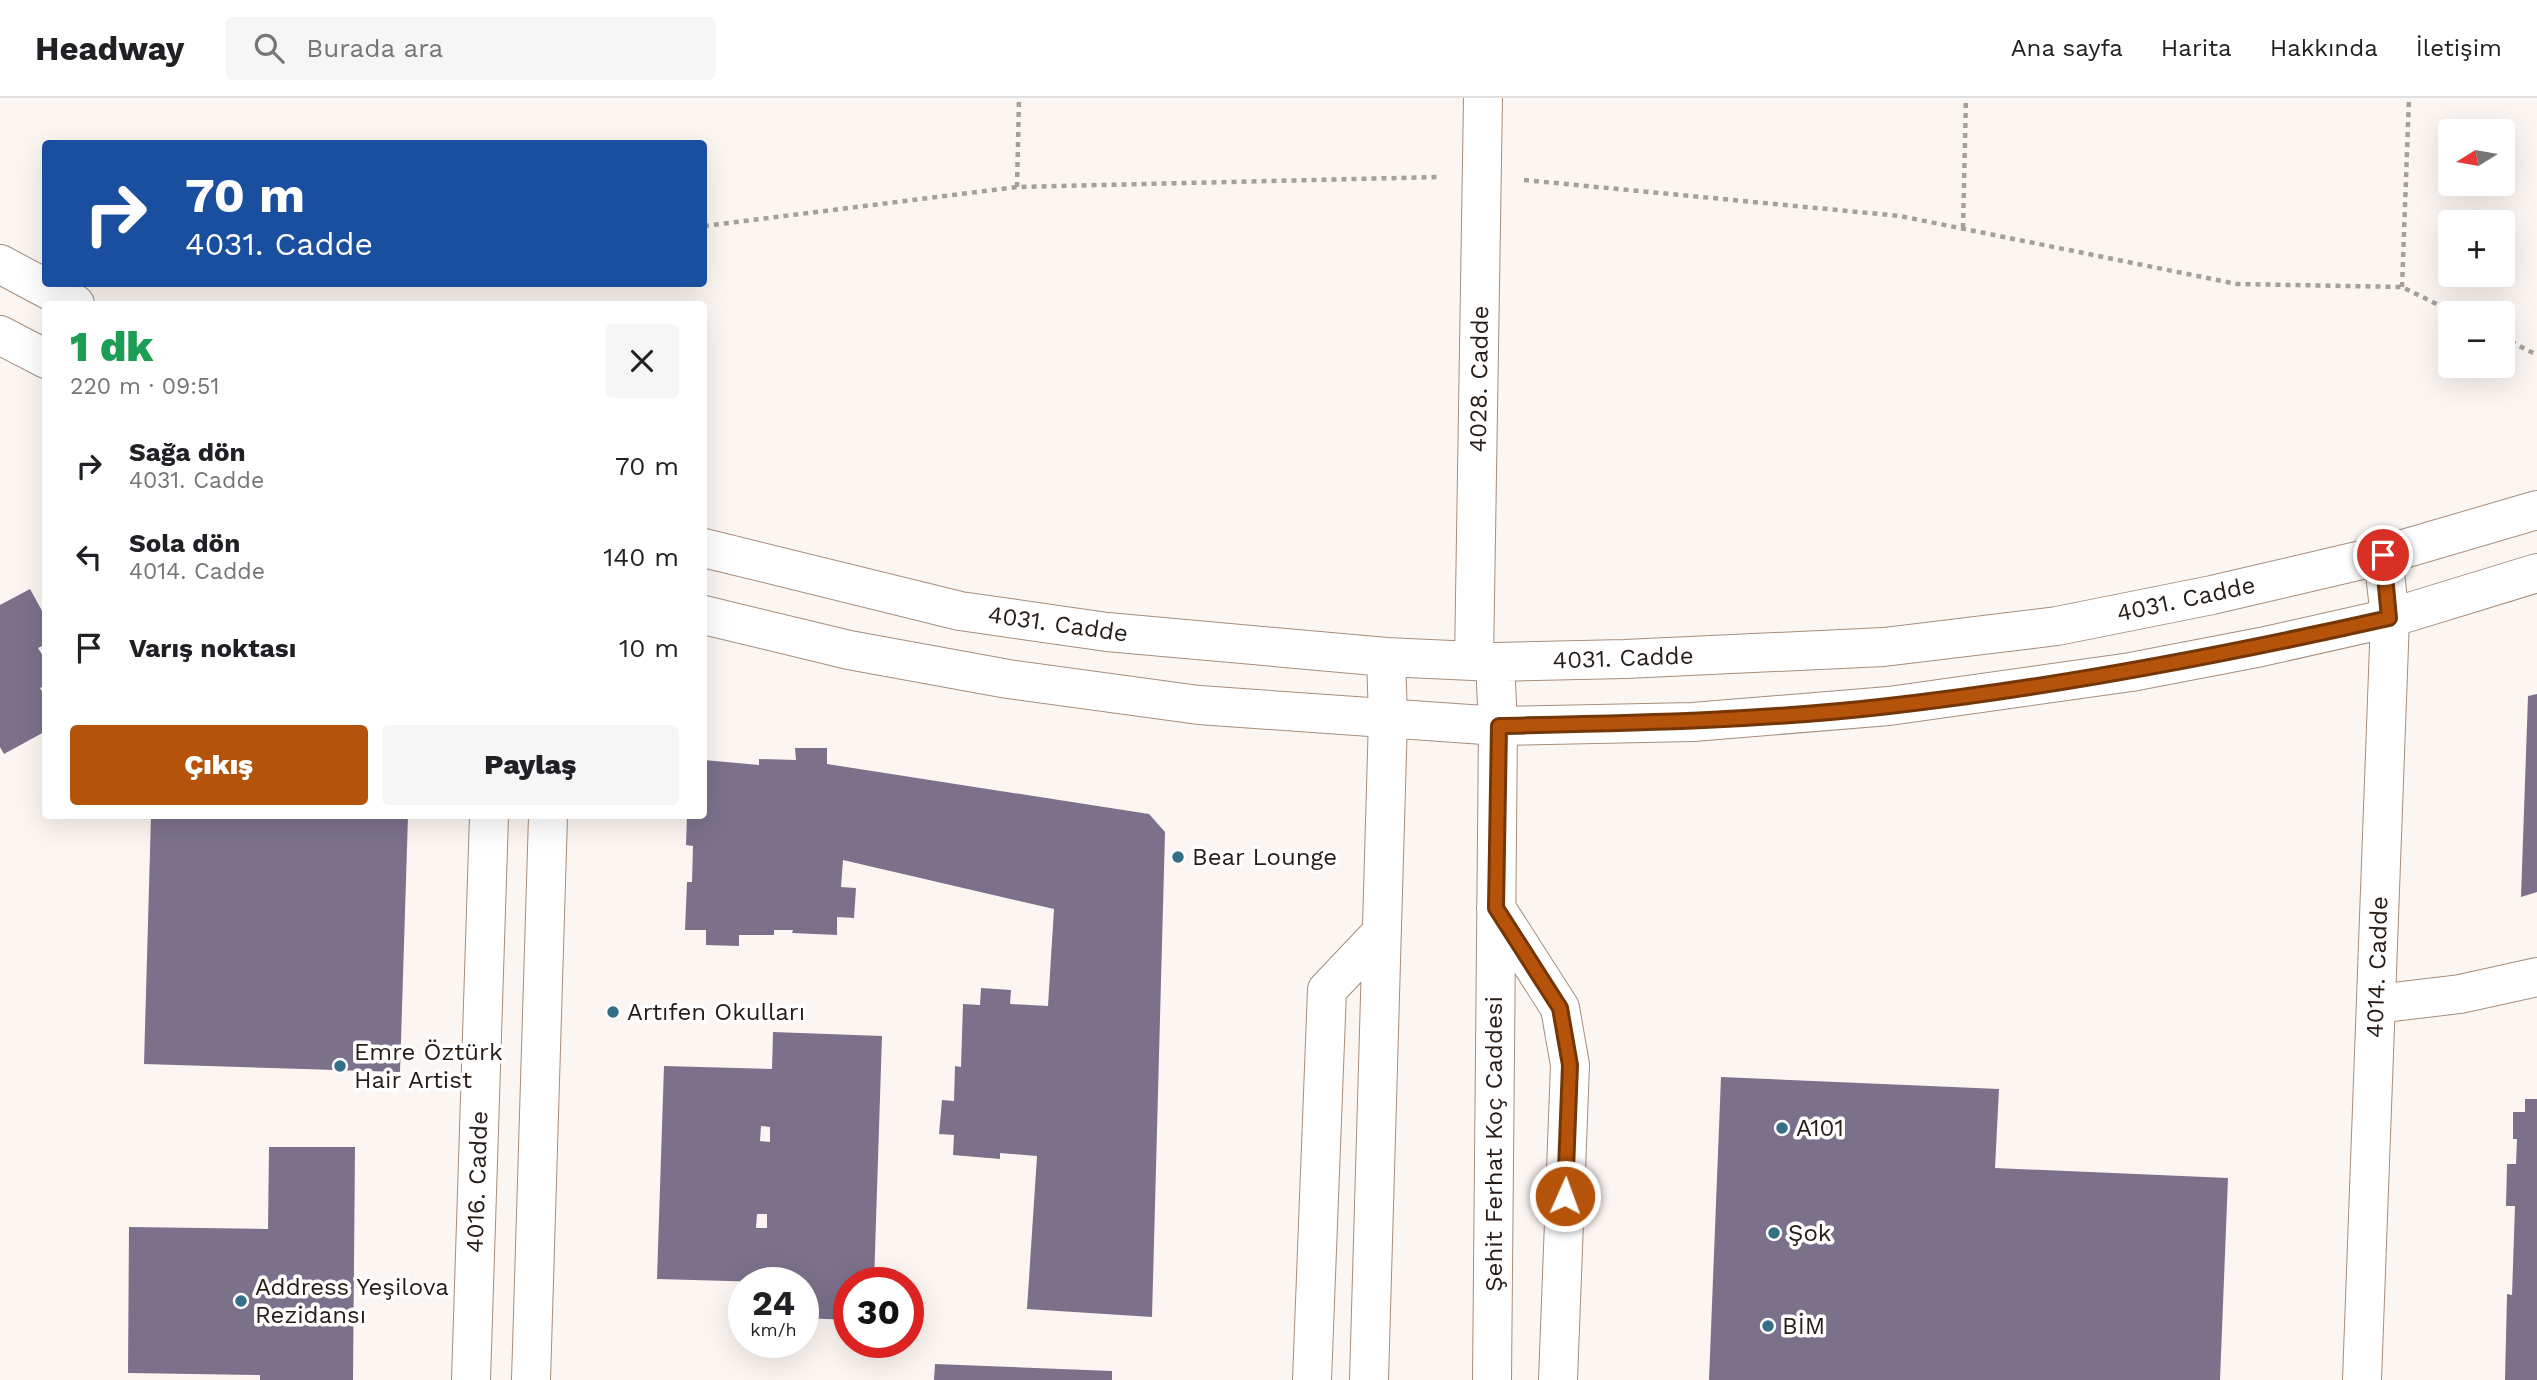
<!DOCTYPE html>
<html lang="tr">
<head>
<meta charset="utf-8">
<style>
	:root { --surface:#fff; --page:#f6f6f6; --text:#202124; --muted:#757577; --line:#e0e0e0; --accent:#b45309 }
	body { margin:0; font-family:"Work Sans",sans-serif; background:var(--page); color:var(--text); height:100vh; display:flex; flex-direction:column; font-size:26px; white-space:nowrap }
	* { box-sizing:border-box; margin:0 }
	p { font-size:23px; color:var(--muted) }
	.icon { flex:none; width:38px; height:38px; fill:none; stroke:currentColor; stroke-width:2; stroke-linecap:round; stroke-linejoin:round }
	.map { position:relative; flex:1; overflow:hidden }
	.panel { position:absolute; left:42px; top:203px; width:665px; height:518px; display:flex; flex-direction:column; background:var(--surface); border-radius:7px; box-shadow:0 7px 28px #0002 }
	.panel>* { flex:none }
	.hud { position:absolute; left:42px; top:42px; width:665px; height:147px; border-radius:7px; box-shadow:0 7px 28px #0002; background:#1a4fa0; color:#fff; overflow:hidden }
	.needle { width:46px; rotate:259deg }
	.controls { position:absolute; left:2438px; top:21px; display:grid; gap:14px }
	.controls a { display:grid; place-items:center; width:77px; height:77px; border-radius:7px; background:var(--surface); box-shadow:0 7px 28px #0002; font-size:35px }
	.speed { position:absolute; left:728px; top:1169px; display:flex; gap:14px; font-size:35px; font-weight:700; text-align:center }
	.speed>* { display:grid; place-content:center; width:91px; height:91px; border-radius:50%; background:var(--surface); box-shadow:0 7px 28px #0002; line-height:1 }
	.speed small { font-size:18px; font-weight:400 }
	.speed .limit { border:10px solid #d22; background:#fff; color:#111 }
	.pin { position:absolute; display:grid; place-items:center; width:60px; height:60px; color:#fff; margin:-30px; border:4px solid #fff; border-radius:50%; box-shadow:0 2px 7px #0007 }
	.me { position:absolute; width:77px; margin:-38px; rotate:2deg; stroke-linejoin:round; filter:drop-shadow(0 0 5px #0008) }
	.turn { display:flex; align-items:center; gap:24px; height:147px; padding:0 28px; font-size:32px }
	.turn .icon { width:91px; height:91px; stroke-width:2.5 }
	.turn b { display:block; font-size:49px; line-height:60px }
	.round { display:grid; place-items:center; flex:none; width:74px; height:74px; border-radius:7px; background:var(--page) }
	.headline { display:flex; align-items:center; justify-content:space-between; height:119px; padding:0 28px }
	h1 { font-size:42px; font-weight:800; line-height:52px; color:#1e9e55 }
	.button { display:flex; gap:14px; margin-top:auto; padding:14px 28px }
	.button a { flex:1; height:80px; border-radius:7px; background:var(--accent); color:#fff; font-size:28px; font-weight:800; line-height:80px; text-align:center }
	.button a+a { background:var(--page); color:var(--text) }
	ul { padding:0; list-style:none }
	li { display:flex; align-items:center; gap:21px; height:91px; padding:0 28px }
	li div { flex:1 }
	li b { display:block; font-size:26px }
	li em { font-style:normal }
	header { display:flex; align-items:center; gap:42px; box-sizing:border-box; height:98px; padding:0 35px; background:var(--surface); border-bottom:2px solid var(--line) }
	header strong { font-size:33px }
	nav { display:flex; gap:38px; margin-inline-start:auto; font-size:24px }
	.search { width:490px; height:63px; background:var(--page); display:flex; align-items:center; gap:18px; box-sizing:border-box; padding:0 24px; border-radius:7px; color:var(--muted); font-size:26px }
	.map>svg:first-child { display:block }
</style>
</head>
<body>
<header>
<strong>Headway</strong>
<div class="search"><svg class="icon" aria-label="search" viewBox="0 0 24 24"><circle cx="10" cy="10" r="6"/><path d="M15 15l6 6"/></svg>Burada ara</div>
<nav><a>Ana sayfa</a><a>Harita</a><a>Hakkında</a><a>İletişim</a></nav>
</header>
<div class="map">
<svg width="2537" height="1282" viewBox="0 0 2537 1282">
	<rect width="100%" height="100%" fill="#fcf6f2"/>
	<!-- building -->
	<path fill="#7b718b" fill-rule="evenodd" d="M30,491L46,520V546L38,550L46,563V587L40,590L46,600V633L4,656L0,649V507Z
		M2537,596V794L2521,799L2528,598Z
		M795,650H827V666L1149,716L1165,734L1152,1219L1027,1211L1037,1058L1000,1055V1061L953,1057L954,1037L939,1036L942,1002L954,1003L955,968L961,969L963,906L980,907L981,890L1011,892L1010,906L1048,908L1054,811L843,762L841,789L856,790L854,820L837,819V837L792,835L793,832H774V837H739V848L706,847V832H685L687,784H692L693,748L686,747L687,718H704V662L759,667V661L796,662Z
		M151,718H408L400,974L144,966Z
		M773,934L882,938L874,1185H849V1222L803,1220V1185L657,1181L664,968L772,971ZM761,1028L770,1029V1044L760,1043ZM757,1116H767V1130H756Z
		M1721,979L1999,991L1995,1070L2228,1080L2220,1282H1709Z
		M2525,1001H2537V1282H2505L2507,1196L2512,1197L2515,1108H2506L2507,1066H2516L2517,1041H2513V1014H2525Z
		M269,1049H355L353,1282H260V1277L128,1275L129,1129L268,1131Z
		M935,1266L1112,1273V1282H934Z"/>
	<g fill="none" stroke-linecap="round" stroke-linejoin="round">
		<defs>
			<path id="minor" d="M0,166L75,206
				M0,237L46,261
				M704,450L960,513L1107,534L1386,559L1495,564L1625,561L1884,549L2057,528L2212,497L2383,457L2537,412
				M704,517L849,552L1008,581L1199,607L1498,628L1693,624L1889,608L2131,574L2261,549L2390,520L2537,475
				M1474,563L1483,0
				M1496,810L1560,910L1570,967L1558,1282
				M2376,906L2460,896L2537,879
				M471,1282L489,718
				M531,1282L548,718
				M1312,1282L1327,892L1382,834
				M1369,1282L1388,620L1386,559
				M1492,1282L1498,628L1495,564
				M2362,1282L2390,520L2383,457"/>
		</defs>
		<!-- minor casing -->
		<use href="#minor" stroke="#a88d7a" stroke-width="40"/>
		<!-- path -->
		<path stroke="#a79f9a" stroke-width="4.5" stroke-dasharray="5 5" stroke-linecap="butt" d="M1524,82L1900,118L2237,186L2402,189L2455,215
			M1017,89L1019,0
			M704,128L1017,89L1439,79
			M1963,130L1966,0
			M2402,189L2409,0
			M2502,239L2537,257"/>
		<!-- minor -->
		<use href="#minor" stroke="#fff" stroke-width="38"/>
	</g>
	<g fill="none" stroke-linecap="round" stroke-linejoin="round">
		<defs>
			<path id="route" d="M1565,1098L1570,967L1560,910L1496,810L1499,628C1629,625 1760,623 1889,608C2058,589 2224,557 2389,520L2383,457"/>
		</defs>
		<!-- route casing -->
		<use href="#route" stroke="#753606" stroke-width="18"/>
		<!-- route -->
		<use href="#route" stroke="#b45309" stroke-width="12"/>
	</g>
	<!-- markers -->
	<g fill="#346e87" stroke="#fff" stroke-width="2.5">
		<circle cx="1178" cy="759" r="7"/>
		<circle cx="613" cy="914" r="7"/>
		<circle cx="340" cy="968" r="7"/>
		<circle cx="1782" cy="1030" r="7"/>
		<circle cx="1774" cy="1135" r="7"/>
		<circle cx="241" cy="1203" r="7"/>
		<circle cx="1768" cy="1228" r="7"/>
	</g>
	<g text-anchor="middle" stroke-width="7" stroke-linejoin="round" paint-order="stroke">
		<!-- street labels -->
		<g font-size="24" fill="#271d16" stroke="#fff">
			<text transform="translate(1479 281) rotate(-89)" y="8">4028. Cadde</text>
			<text transform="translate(2186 501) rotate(-12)" y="8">4031. Cadde</text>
			<text transform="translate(1058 526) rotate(8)" y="8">4031. Cadde</text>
			<text transform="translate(1623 560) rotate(-2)" y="8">4031. Cadde</text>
			<text transform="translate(2377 869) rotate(-88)" y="8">4014. Cadde</text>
			<text transform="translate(1494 1046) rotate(-90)" y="8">Şehit Ferhat Koç Caddesi</text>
			<text transform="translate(477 1084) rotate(-88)" y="8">4016. Cadde</text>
		</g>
		<!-- poi labels -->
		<g font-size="24" fill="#271d16" stroke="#fff" text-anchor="start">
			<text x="1192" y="767">Bear Lounge</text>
			<text x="627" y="922">Artıfen Okulları</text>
			<text x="354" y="962">Emre Öztürk<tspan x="354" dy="28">Hair Artist</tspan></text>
			<text x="1796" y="1038">A101</text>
			<text x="1788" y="1143">Şok</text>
			<text x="255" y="1197">Address Yeşilova<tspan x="255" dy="28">Rezidansı</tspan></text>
			<text x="1782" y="1236">BİM</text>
		</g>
	</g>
</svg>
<div class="controls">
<a><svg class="needle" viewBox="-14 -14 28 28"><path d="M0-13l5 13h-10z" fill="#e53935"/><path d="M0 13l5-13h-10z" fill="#757577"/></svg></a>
<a>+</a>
<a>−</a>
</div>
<div class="speed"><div>24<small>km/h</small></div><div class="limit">30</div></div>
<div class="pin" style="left:2383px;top:457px;background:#d93025"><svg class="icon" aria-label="arrive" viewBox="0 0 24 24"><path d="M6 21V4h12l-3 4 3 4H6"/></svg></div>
<svg class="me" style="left:1565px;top:1098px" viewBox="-20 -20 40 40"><circle r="17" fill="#b45309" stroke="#fff" stroke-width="3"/><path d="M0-11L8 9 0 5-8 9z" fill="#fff"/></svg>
<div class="hud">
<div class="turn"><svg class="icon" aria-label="right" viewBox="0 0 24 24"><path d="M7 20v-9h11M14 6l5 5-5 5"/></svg><div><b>70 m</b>4031. Cadde</div></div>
</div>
<section class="panel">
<div class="headline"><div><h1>1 dk</h1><p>220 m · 09:51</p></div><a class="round"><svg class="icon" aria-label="close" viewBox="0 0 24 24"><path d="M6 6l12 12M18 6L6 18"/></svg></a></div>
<ul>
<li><svg class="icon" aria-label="right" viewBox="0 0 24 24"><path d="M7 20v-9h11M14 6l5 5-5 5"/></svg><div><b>Sağa dön</b><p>4031. Cadde</p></div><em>70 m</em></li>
<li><svg class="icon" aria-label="left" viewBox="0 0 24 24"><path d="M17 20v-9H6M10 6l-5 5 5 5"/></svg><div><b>Sola dön</b><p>4014. Cadde</p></div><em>140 m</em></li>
<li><svg class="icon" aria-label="arrive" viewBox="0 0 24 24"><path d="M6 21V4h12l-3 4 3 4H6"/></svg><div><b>Varış noktası</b></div><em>10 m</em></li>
</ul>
<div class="button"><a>Çıkış</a><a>Paylaş</a></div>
</section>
</div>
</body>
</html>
